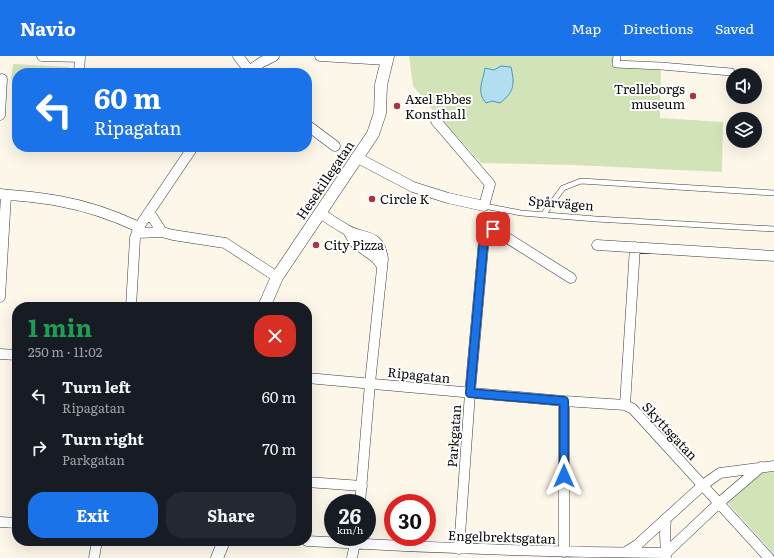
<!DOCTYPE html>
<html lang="en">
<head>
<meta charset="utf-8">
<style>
	:root { --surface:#171b24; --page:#242831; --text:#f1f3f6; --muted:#9ea1a6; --accent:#1a73e8 }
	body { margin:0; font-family:Literata,serif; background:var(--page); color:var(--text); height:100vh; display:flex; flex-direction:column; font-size:15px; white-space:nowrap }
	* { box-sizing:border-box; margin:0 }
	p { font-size:13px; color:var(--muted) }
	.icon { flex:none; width:22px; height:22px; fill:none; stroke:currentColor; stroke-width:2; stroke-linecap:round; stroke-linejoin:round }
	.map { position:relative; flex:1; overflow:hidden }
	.details { position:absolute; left:12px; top:246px; width:300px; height:244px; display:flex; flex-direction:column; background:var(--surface); border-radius:16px; box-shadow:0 4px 16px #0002 }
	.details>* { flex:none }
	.hud { position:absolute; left:12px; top:12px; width:300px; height:84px; border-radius:16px; box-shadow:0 4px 16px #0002; background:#1a73e8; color:#fff; overflow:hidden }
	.fabs { position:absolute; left:726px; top:12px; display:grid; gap:8px }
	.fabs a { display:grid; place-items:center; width:36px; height:36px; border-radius:50%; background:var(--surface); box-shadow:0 4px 16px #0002; font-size:20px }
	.speed { position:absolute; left:324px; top:438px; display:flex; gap:8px; font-size:20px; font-weight:700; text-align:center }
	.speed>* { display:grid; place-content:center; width:52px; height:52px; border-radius:50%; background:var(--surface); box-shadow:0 4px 16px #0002; line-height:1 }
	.speed small { font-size:10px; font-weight:400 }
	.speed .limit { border:6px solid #d22; background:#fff; color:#111 }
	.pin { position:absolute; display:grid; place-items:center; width:34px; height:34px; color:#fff; margin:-17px; border-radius:8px; box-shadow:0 2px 6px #0006 }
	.me { position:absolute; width:44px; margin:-22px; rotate:0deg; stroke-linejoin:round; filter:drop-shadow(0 0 3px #0008) }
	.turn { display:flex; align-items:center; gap:14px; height:84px; padding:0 16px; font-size:18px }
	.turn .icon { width:52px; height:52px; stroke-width:2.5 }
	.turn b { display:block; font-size:28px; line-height:34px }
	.round { display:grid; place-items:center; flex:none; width:42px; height:42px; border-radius:16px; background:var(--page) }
	.summary { display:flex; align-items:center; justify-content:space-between; height:68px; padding:0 16px }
	h1 { font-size:24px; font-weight:700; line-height:30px; color:#1e9e55 }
	.primary-button { display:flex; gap:8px; margin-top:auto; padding:8px 16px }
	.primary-button a { flex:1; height:46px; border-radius:16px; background:var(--accent); color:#fff; font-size:16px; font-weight:700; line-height:46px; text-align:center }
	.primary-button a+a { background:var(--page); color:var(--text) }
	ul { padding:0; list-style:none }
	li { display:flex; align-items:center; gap:12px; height:52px; padding:0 16px }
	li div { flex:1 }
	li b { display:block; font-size:15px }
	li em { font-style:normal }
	header { display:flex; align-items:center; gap:24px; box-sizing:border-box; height:56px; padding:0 20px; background:var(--accent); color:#fff }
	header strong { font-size:19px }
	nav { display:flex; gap:22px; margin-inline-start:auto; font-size:14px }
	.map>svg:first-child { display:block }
</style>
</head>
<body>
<header>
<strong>Navio</strong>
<nav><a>Map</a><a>Directions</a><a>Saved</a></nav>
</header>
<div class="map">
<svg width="774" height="502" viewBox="0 0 774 502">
	<rect width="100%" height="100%" fill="#fdf7ea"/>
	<!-- green -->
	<path fill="#d2e3b7" d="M409,0H617L616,8L661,10L660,62L723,66L722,116L573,109L481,107L431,52L413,30Z
		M13,8L69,11L68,17H17V30L11,23Z
		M774,416V498L728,447L762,417Z"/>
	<!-- water -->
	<path fill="#b3deef" stroke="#4299bf" d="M501,10L511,11C515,29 514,36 500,47L492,45L486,47C476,36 483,25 485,12L494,14Z"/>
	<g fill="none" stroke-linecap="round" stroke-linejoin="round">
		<defs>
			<path id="service" d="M484,150L521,157L596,163L774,173
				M543,159L563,132L581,125L774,137"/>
			<path id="pedestrian" d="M617,0L616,8L661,10L731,16"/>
			<path id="minor" d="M42,0L80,1
				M238,0L251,17
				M320,0L387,4
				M79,17L80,0
				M246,17L262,6L274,0
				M0,59L2,23
				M307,69L335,90
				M356,101L413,131L448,142L484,150L490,128L436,65
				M0,138C19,140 40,141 59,145C87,150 113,159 139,171
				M149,156L162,176
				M320,157C329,163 338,169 347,174C365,184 379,176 383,203L370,327L360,447
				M348,175L355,187L376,202L382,210
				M137,177L162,176L173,179L225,187L277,221
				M597,189L774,200
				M635,191L625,349L633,353L769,502
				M0,241L6,139
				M131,251L135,182L139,171L193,91
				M0,298L17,299
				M307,322L564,345L625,349
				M564,345V496
				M307,426L362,430
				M0,466L17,467
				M307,485C427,492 546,496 666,497L719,447L761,411
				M459,493L470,337L484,182L487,177L493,173L571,222
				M626,496L637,489L703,429L720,417L774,410
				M666,500L665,478L666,462
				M94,502L97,485
				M352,502L356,482"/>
			<path id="tertiary" d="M264,251L277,221L373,78L380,57L381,29L388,0
				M217,502L224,485"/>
		</defs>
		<!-- service casing -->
		<use href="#service" stroke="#3d3d3d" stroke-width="6"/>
		<!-- pedestrian casing -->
		<use href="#pedestrian" stroke="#3d3d3d" stroke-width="8"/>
		<!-- minor casing -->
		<use href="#minor" stroke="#3d3d3d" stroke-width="11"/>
		<!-- tertiary casing -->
		<use href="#tertiary" stroke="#3d3d3d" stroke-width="13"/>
		<!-- service -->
		<use href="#service" stroke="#fff" stroke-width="5"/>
		<!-- pedestrian -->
		<use href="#pedestrian" stroke="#fff" stroke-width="7"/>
		<!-- minor -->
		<use href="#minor" stroke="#fff" stroke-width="10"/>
		<!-- tertiary -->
		<use href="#tertiary" stroke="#fff" stroke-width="12"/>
	</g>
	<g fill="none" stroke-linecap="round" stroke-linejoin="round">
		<defs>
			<path id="route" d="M493,173L487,177L484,182L470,337L564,345V420"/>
		</defs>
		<!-- route casing -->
		<use href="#route" stroke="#114b97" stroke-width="10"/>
		<!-- route -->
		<use href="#route" stroke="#1a73e8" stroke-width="7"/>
	</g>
	<!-- markers -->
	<g fill="#ac3142" stroke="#fff" stroke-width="1.5">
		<circle cx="693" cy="40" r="4"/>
		<circle cx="397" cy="50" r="4"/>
		<circle cx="372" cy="143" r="4"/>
		<circle cx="316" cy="189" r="4"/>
	</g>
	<g text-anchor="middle" stroke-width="4" stroke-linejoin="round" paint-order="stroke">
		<!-- poi labels -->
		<g font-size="13" fill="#0a0a0a" stroke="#fff" text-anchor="start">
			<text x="685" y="38" text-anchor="end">Trelleborgs<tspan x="685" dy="15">museum</tspan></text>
			<text x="405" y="48">Axel Ebbes<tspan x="405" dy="15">Konsthall</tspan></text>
			<text x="380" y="148">Circle K</text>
			<text x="324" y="194">City Pizza</text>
		</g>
		<!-- street labels -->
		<g font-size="13" fill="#0a0a0a" stroke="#fff">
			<text transform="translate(325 124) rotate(-56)" y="5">Hesekillegatan</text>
			<text transform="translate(561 147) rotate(5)" y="5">Spårvägen</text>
			<text transform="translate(419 319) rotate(6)" y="5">Ripagatan</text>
			<text transform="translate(670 375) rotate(47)" y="5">Skyttsgatan</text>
			<text transform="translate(454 380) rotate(-86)" y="5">Parkgatan</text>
			<text transform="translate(502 481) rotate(2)" y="5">Engelbrektsgatan</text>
		</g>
	</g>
</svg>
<div class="fabs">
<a><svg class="icon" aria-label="sound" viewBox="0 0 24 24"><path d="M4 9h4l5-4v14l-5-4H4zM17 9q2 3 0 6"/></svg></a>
<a><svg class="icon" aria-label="layers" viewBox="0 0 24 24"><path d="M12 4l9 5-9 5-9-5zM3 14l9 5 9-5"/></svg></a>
</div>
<div class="speed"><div>26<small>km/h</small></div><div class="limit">30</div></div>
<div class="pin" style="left:493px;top:173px;background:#d93025"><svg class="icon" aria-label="arrive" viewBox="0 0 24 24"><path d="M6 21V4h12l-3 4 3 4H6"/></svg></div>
<svg class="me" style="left:564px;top:420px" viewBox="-20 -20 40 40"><path d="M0-17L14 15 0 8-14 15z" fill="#1a73e8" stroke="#fff" stroke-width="4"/></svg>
<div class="hud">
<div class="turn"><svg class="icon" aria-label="left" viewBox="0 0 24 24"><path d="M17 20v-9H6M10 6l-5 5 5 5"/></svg><div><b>60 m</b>Ripagatan</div></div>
</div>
<section class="details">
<div class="summary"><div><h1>1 min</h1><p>250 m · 11:02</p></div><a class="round" style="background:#d93025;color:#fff"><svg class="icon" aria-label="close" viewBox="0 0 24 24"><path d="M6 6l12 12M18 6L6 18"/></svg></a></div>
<ul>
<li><svg class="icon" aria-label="left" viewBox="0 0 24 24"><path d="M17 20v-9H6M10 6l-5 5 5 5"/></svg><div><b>Turn left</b><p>Ripagatan</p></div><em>60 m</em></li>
<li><svg class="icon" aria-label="right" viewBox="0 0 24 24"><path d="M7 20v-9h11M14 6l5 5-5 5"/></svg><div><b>Turn right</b><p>Parkgatan</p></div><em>70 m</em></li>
</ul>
<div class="primary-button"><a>Exit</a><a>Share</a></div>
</section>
</div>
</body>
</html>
